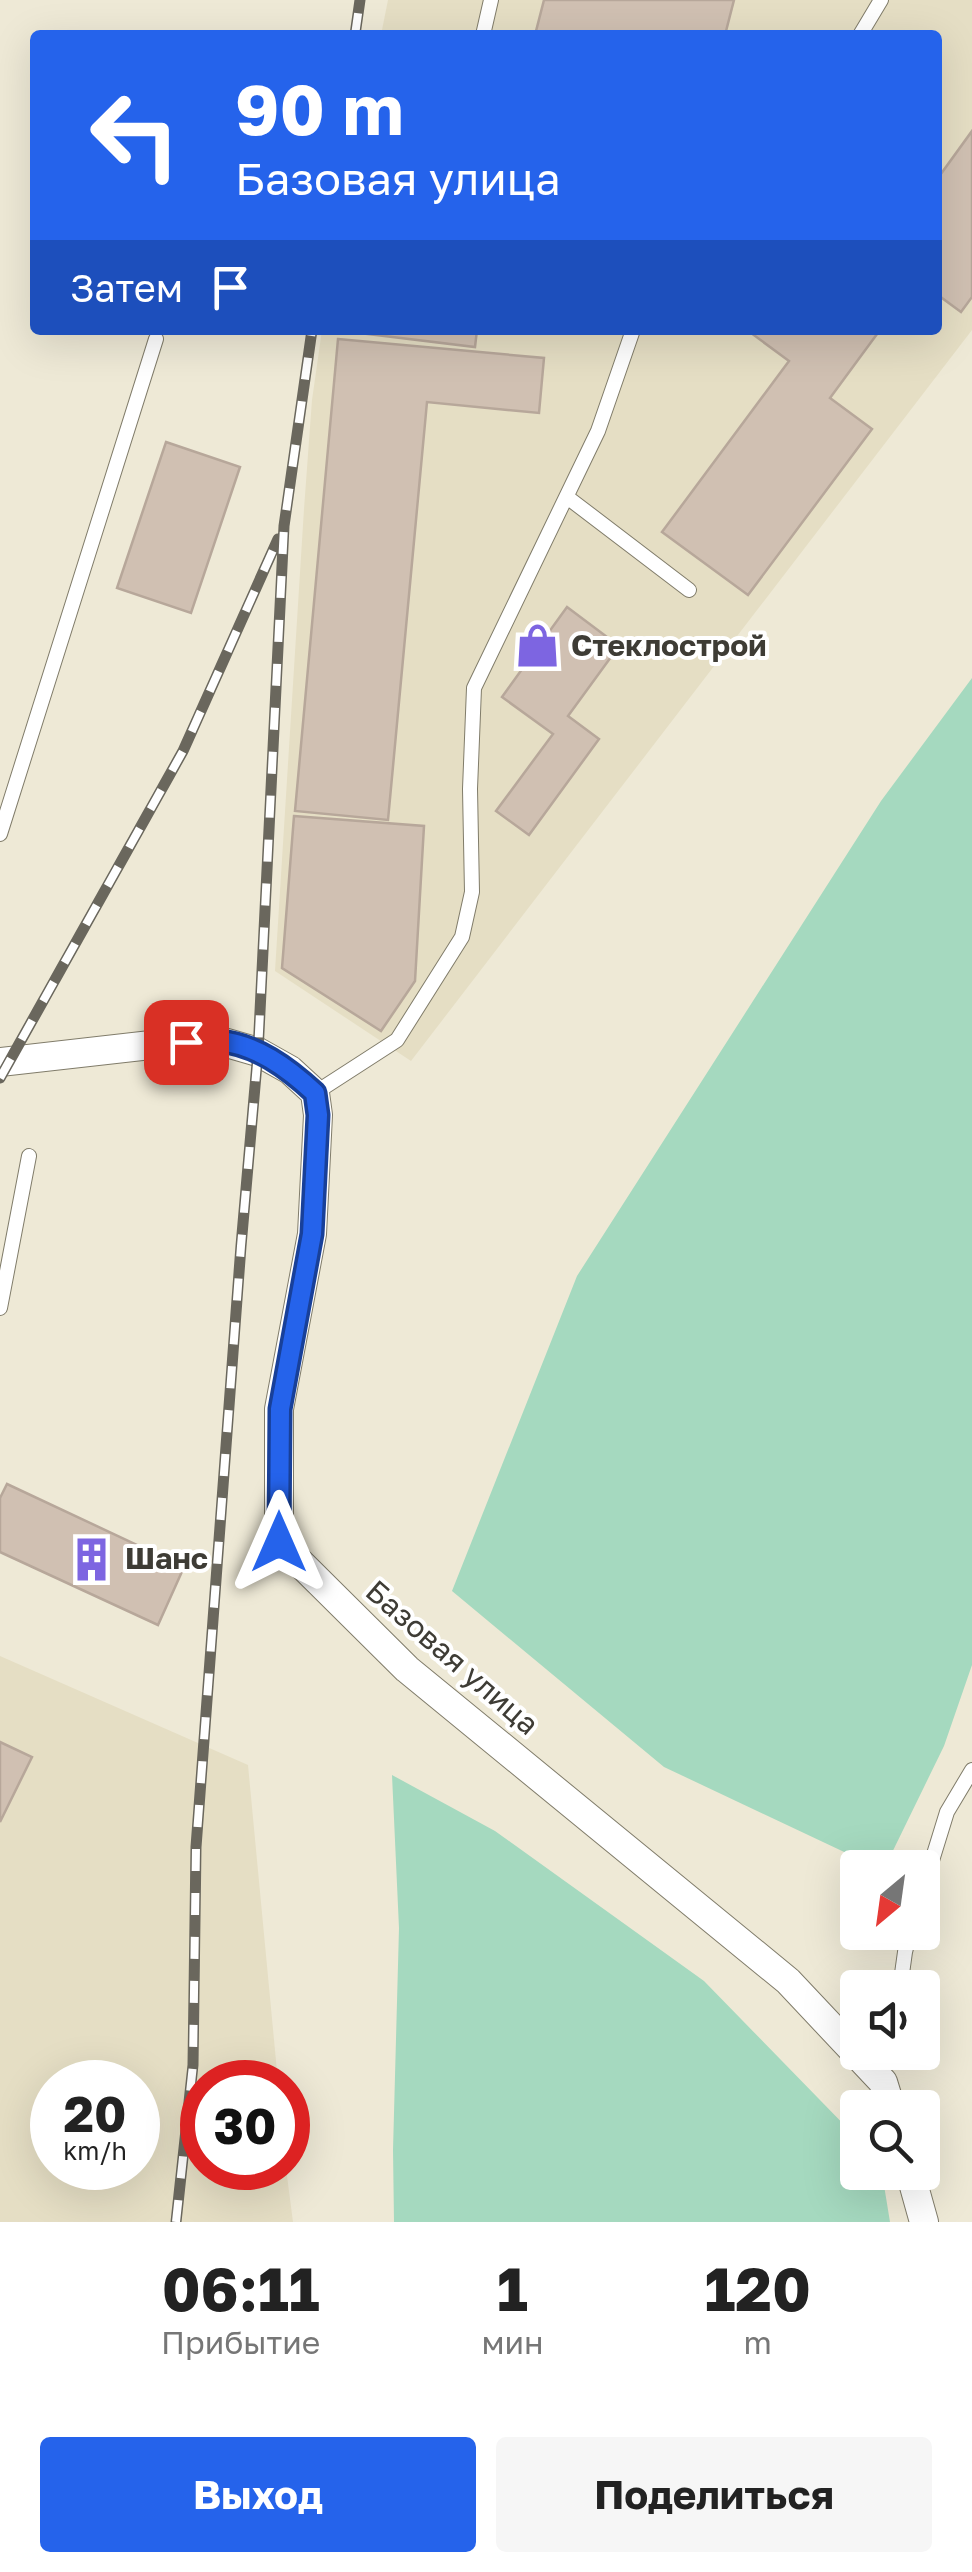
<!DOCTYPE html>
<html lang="ru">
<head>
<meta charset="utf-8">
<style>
	:root { --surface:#fff; --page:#f6f6f6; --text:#222; --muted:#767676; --accent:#2563eb }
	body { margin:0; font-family:"Golos Text",sans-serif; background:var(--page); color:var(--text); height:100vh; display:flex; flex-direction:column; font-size:38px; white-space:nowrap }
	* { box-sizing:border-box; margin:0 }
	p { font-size:32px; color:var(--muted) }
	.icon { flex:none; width:55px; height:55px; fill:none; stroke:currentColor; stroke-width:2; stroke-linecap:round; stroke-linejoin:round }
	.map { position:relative; height:2222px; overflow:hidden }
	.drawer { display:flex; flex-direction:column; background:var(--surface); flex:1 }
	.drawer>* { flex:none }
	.banner { position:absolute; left:30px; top:30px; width:912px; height:305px; border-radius:10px; box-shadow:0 10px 40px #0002; background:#2563eb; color:#fff; overflow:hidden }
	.needle { width:65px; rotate:209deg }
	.fabs { position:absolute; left:840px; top:1850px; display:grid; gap:20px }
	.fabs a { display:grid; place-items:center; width:100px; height:100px; border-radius:10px; background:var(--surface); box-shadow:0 10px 40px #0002; font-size:50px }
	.speed { position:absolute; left:30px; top:2060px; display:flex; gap:20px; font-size:50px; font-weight:700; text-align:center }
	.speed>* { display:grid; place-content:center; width:130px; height:130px; border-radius:50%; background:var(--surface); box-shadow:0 10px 40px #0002; line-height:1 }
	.speed small { font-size:25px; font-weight:400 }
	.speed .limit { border:15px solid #d22; background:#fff; color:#111 }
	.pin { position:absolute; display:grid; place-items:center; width:85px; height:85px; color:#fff; margin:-42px; border-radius:20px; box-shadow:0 5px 15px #0006 }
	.me { position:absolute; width:110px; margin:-55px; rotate:0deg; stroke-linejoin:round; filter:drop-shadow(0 0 8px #0008) }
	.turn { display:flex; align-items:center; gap:35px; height:210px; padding:0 40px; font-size:45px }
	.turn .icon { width:130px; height:130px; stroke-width:2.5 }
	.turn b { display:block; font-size:70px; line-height:85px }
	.then { display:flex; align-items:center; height:95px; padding:0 40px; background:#0003; gap:20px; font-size:38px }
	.eta { display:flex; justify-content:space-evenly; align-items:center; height:170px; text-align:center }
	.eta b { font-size:60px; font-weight:700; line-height:70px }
	.cta { display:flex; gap:20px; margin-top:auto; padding:20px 40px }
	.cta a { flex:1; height:115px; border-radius:10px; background:var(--accent); color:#fff; font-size:40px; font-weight:700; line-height:115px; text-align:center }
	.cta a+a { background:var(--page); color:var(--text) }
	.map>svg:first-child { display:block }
</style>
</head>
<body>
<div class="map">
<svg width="972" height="2222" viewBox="0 0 972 2222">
	<rect width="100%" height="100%" fill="#eee9d6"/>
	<!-- built -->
	<path fill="#e5dec4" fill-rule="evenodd" d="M388,0H972V330L411,1061L275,971L304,509L312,400L322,330H938V35H381Z
		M0,1656L248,1765L278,2082H202V2168H286L293,2222H0ZM52,2082H138V2168H52Z"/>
	<!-- water -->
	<path fill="#a5d9bf" d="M972,678V1665L944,1746L885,1867H876L664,1767L452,1591L577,1276L881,801Z
		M392,1775L495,1831L704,1981L857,2138L858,2172L882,2173L890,2222H394L393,2150L399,1928Z"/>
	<!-- building -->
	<path fill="#d0c0b2" stroke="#b7a79a" stroke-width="2.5" d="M544,0H734L725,35H535Z
		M972,131V297L961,312L938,295V178Z
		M335,330H477L475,347Z
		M747,330H880L830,398L872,429L748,595L662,532L789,361Z
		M338,339L544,358L539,413L427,402L388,820L295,811Z
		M166,442L240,467L191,613L117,588Z
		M567,607L619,646L568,716L599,739L529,835L496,811L553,734L502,697Z
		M294,816L424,826L415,981L381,1031L282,968Z
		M7,1484L184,1567L158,1625L0,1552V1498Z
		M0,1742L32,1757L0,1822Z"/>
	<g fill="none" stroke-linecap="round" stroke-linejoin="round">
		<defs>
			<path id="service" d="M483,35L491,0
				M860,35L881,0
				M567,497L689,590
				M0,834L156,339
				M315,1093L397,1040L462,937L472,892L470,789L474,688L598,431L633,330
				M0,1308L29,1156
				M922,1893L947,1812L972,1770
				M900,1988L905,1952L910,1932"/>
			<path id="minor" d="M0,1062L186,1041H220L258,1052L290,1070L315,1093L318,1115L312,1234L279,1409V1542L407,1669L788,1981L883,2082L891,2108
				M910,2172L924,2222"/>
		</defs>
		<!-- service casing -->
		<use href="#service" stroke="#807c6a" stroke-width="16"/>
		<!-- minor casing -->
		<use href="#minor" stroke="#807c6a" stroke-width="30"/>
		<!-- service -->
		<use href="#service" stroke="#fff" stroke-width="14"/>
		<!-- minor -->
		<use href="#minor" stroke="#fff" stroke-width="28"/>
		<defs>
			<path id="rail" d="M355,35L360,0
				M0,1078L183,751L278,539
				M176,2222L193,2065L196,1847L241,1246L258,1052L284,526L312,330"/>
		</defs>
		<!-- rail casing -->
		<use href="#rail" stroke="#6a675d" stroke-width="11"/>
		<!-- rail -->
		<use href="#rail" stroke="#fff" stroke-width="8" stroke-dasharray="22" stroke-linecap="butt"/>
	</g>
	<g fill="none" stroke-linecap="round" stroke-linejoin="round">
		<defs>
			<path id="route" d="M186,1042C196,1041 208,1040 218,1041C256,1044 288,1068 315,1093L318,1115L312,1234L280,1409L279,1542"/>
		</defs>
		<!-- route casing -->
		<use href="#route" stroke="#184099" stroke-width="25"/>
		<!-- route -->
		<use href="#route" stroke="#2563eb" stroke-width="18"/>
	</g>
	<!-- icons -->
	<defs>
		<symbol id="shop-bare" viewBox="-9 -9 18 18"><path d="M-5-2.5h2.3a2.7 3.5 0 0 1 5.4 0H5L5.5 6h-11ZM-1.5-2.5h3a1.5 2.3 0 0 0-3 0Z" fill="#7d65e1" stroke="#fff" stroke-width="2.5" paint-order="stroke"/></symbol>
		<symbol id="building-bare" viewBox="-9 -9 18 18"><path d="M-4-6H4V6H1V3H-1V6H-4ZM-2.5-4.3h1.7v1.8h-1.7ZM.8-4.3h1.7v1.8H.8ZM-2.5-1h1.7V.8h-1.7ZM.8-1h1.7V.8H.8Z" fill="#7d65e1" stroke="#fff" stroke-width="2.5" paint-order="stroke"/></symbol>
	</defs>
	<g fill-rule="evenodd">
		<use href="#shop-bare" x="506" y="614" width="63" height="63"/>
		<use href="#building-bare" x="60" y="1528" width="63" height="63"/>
	</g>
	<g text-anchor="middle" stroke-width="8" stroke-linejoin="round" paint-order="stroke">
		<!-- poi labels -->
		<g font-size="30" font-weight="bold" fill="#3e3c35" stroke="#fff" text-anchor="start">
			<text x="571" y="656">Стеклострой</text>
			<text x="125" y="1569">Шанс</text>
		</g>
		<!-- street labels -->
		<g font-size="30" fill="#3e3c35" stroke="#fff">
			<text transform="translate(452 1658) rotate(41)" y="10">Базовая улица</text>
		</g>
	</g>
</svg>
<div class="fabs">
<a><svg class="needle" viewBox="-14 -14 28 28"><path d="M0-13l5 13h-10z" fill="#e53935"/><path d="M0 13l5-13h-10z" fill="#767676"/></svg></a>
<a><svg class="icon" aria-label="sound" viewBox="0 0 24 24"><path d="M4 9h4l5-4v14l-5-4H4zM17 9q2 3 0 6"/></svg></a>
<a><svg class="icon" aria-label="search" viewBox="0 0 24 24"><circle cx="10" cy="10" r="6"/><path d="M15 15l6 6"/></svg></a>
</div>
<div class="speed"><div>20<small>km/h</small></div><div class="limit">30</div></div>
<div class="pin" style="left:186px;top:1042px;background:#d93025"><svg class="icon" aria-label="arrive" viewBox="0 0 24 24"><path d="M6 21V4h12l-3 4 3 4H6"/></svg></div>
<svg class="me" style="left:279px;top:1542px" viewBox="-20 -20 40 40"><path d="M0-17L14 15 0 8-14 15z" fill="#2563eb" stroke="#fff" stroke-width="4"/></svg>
<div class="banner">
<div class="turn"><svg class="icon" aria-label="left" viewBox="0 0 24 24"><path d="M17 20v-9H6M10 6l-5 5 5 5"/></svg><div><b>90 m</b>Базовая улица</div></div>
<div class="then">Затем<svg class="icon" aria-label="arrive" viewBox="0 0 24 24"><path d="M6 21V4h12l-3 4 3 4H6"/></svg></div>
</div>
</div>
<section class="drawer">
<div class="eta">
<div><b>06:11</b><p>Прибытие</p></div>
<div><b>1</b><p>мин</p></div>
<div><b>120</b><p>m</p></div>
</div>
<div class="cta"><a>Выход</a><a>Поделиться</a></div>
</section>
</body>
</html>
